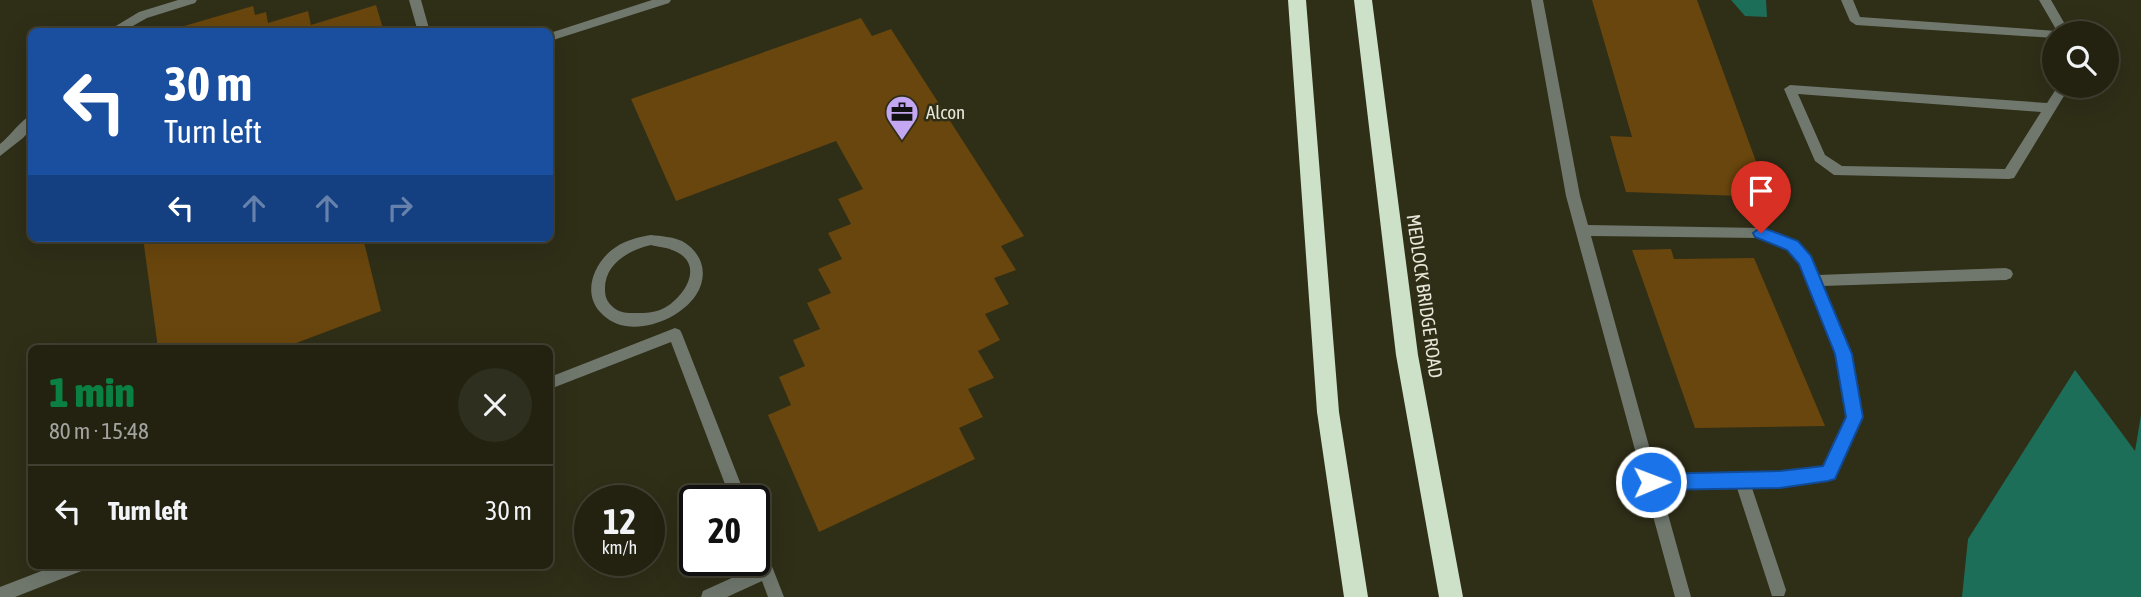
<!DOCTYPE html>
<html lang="en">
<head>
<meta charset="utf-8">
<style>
	:root { --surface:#232211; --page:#2f2f1f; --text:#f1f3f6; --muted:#a3a49f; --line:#403f31; --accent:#0b8043 }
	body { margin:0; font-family:"Asap Condensed",sans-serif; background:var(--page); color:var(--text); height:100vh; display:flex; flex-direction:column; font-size:26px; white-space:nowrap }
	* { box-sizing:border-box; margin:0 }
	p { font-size:23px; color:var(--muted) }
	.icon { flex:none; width:38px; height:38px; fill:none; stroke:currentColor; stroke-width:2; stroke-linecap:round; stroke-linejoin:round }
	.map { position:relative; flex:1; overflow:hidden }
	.panel { position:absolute; left:28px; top:345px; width:525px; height:224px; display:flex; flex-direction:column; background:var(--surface); border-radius:10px; box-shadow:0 7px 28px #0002,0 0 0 2px var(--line) }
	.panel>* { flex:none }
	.guide { position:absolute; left:28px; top:28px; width:525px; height:214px; border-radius:10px; box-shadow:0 7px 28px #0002,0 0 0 2px var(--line); background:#1a4fa0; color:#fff; overflow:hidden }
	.controls { position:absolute; left:2042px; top:21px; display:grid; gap:14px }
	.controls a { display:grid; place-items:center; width:77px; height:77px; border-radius:50%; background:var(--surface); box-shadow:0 7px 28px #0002,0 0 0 2px var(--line); font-size:35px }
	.speed { position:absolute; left:574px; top:485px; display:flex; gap:14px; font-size:35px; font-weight:700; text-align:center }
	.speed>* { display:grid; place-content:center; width:91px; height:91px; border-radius:50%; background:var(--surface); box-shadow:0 7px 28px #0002,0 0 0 2px var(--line); line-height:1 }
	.speed small { font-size:18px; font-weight:400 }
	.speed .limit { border:4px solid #111; border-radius:10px; background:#fff; color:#111 }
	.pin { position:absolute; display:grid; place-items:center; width:60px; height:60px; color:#fff; margin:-72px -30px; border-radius:50% 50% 50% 0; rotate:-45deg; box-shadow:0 0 7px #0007 }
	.pin .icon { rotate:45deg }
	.me { position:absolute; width:77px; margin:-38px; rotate:89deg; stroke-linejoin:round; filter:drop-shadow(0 0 5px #0008) }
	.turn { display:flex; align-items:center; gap:24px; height:147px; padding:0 21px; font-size:32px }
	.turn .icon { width:91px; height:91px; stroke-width:2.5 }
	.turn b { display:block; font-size:49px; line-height:60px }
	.lanes { display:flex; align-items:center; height:66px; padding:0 21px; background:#0003; justify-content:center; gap:35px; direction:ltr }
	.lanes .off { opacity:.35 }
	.round { display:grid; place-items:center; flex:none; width:74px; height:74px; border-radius:37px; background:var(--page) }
	.overview { display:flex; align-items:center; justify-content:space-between; height:119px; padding:0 21px }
	h1 { font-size:42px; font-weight:800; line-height:52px; color:var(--accent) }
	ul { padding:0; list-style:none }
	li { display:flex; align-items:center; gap:21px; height:91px; padding:0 21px; border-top:2px solid var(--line) }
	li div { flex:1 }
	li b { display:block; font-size:26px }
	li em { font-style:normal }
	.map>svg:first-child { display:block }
</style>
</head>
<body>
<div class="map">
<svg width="2141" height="597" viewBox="0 0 2141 597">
	<rect width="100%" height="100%" fill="#2f2e17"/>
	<!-- water -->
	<path fill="#1d6e59" d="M1731,0H1766L1767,17L1745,16Z
		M2075,370L2135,451L2141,415V597H1962L1968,539Z"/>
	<!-- building -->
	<path fill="#69460d" d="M1592,0H1697L1769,197L1626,192L1610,136L1632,137Z
		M376,5L384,32L167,31L253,6L255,15L266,12L268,23L308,11L311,25Z
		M861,18L872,36L891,29L1024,236L1001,246L1016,270L994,278L1009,304L985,314L1000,340L978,351L994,378L968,389L983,417L959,428L975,459L819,532L768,415L791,405L779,377L805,366L793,340L820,329L807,303L831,293L818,269L842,259L828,233L851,224L838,199L863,189L836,141L676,201L631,99Z
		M143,238H363L381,311L291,345V348H158Z
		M1671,249L1674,259L1754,258L1825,426L1695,428L1632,250Z"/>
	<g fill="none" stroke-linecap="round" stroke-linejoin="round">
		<!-- lane -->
		<path fill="#70786e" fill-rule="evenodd" d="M178,0H197L195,3L147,18L122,32H106L139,12Z
			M409,0H421L430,32H418Z
			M652,0H671L669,3L550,41V33Z
			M1531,0H1543L1580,196L1588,225L1761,228L1797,242L1810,257L1818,275L2006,268L2011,270L2013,274L2011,278L2006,280L1822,286L1850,354L1862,417L1833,478L1780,487L1752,488L1786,590L1784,596H1772L1737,488L1661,489L1691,597H1675L1566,196ZM1591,236L1760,238L1787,250L1799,264L1836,354L1847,417L1823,467L1780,473L1657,475Z
			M1841,0H1853L1860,17L2057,31L2039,0H2051L2070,33H2054V38L1856,25L1850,21Z
			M1790,85L2047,103L2058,86H2070L2014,178L2009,179L1834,175L1815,161L1784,89ZM1798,94L2041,112L2005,169L1842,166L1825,155Z
			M32,114V128L23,138L0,156V144C11,135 20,121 32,114Z
			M651,235C661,236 673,237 682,241C703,253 709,275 696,295C679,321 629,340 603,315C580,295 594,261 616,247C626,240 639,237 651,235ZM651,245C658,247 666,247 672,250C705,262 687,294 666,307C656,313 646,313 635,313C627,313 621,313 614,308C608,303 605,298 605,290C604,264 629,250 651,245Z
			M675,328L680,330L682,334L747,500H731L671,342L550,389V377Z
			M754,534L760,536L784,597H768L762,581L727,597H701L703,591L756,567L753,560Z
			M57,565H86L84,570L15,597H0V587Z"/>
		<!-- highway -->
		<path fill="#cde0c8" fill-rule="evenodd" d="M1288,0H1306L1339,412L1368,597H1344L1317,412Z
			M1354,0H1372L1418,355L1463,597H1439L1396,355Z"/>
	</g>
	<!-- route -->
	<path fill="#1a73e8" stroke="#114b97" stroke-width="2" d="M1761,227L1798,241L1811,256L1852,354L1863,417L1835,479L1828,481L1780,488L1651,490L1645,487L1642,482L1645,476L1651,474L1780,471L1823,466L1846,417L1835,354L1799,264L1787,250L1755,237L1753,233Z"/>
	<!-- icons -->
	<defs>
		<symbol id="office-pin" viewBox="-11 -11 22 30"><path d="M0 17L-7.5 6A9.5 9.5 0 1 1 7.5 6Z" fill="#c4a7f2" stroke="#2f2e17"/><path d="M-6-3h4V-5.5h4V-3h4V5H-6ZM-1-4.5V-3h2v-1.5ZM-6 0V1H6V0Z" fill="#111"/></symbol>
	</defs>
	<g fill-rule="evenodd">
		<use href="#office-pin" x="883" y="93" width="38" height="52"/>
	</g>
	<g text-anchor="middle" stroke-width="5" stroke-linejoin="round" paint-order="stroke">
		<!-- poi labels -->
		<g font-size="19" fill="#e7e7d9" stroke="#2f2e17" text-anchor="start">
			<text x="926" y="119">Alcon</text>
		</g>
		<!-- street labels -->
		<g font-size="19" fill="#e7e7d9" stroke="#2f2e17">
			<text transform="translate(1425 296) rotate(82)" y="7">MEDLOCK BRIDGE ROAD</text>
		</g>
	</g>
</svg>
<div class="controls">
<a><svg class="icon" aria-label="search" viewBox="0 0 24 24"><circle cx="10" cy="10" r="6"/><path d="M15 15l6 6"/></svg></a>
</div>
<div class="speed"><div>12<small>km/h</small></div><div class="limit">20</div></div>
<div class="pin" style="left:1761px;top:233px;background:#d93025"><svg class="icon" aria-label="arrive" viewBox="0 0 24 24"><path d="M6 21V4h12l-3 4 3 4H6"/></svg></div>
<svg class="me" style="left:1651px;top:482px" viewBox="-20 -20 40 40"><circle r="17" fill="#1a73e8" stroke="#fff" stroke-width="3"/><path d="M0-11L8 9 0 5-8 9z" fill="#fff"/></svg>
<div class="guide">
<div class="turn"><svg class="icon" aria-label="left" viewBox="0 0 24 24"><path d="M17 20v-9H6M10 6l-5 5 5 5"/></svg><div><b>30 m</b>Turn left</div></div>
<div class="lanes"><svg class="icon" aria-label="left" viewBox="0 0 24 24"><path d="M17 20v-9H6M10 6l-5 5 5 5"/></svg><svg class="icon off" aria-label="ahead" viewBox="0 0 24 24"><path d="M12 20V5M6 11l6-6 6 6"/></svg><svg class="icon off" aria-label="ahead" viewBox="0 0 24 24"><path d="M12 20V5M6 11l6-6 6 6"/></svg><svg class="icon off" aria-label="right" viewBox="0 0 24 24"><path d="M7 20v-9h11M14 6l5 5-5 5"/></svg></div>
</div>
<section class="panel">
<div class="overview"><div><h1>1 min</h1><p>80 m · 15:48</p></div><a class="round"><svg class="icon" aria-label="close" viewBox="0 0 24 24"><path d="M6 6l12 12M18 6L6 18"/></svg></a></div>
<ul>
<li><svg class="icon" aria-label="left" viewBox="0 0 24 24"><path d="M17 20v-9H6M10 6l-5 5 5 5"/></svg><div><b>Turn left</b></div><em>30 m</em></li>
</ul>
</section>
</div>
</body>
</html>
